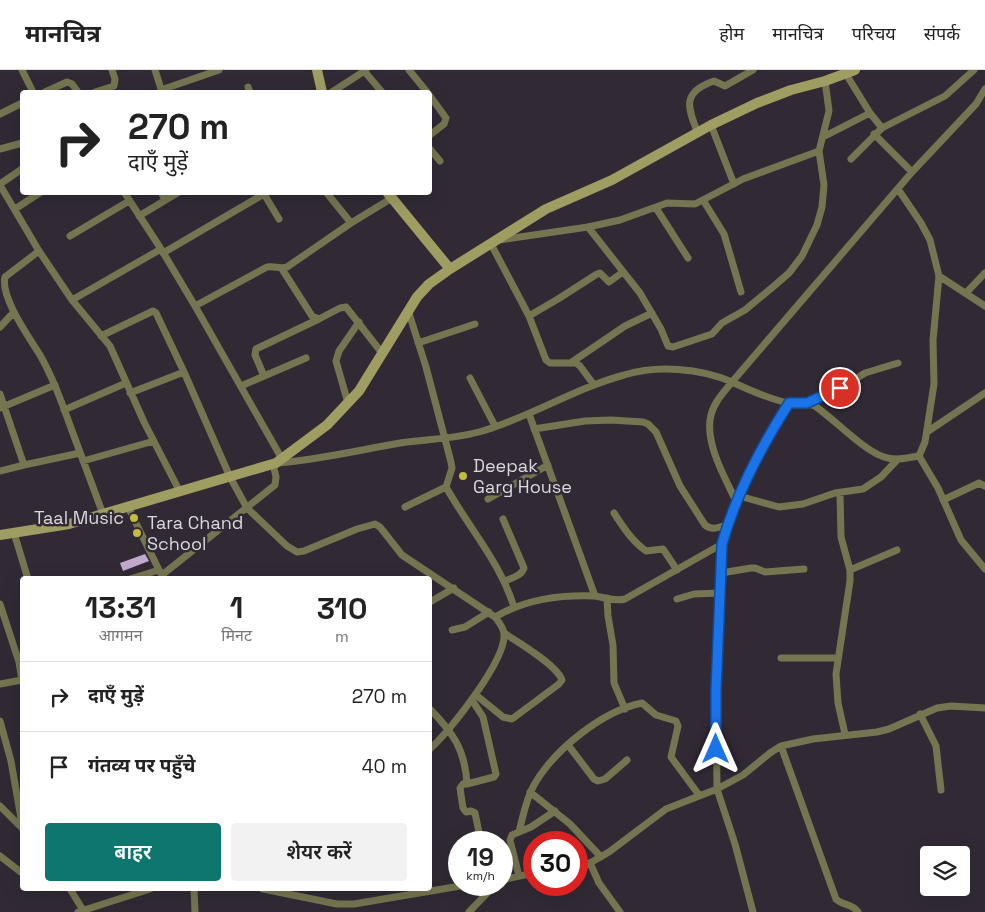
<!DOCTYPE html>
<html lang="hi">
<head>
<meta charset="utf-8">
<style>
	:root { --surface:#fff; --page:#f2f2f2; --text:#222; --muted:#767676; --line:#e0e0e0; --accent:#0f766e }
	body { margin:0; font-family:"Space Grotesk","Noto Sans Devanagari",sans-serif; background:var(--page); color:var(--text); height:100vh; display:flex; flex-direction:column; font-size:19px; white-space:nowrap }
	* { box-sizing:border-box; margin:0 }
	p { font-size:16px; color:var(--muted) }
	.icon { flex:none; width:28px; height:28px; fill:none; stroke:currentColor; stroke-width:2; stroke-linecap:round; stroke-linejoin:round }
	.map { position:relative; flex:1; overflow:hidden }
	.sheet { position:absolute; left:20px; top:506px; width:412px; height:315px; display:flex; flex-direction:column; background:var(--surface); border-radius:5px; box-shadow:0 5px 20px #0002 }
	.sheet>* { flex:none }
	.banner { position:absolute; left:20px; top:20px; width:412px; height:105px; border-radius:5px; box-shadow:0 5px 20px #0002; background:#fff; color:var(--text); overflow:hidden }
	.buttons { position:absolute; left:920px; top:776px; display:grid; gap:10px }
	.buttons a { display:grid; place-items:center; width:50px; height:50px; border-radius:5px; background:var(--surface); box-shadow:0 5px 20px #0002; font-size:25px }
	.speed { position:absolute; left:448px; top:761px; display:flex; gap:10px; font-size:25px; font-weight:700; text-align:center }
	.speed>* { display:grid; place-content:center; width:65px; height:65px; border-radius:50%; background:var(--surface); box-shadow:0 5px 20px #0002; line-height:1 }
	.speed small { font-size:12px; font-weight:400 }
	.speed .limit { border:8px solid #d22; background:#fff; color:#111 }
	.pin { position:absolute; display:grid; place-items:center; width:42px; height:42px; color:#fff; margin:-21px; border:2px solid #fff; border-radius:50%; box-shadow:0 1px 5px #0007 }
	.me { position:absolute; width:55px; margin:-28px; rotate:0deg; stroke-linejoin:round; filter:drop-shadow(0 0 4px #0008) }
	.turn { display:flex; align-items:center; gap:18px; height:105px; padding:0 25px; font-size:22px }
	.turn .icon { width:65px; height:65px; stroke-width:2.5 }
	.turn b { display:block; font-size:35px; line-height:42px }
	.eta { display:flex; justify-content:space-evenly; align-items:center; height:85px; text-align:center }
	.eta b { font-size:30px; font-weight:600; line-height:35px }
	.cta { display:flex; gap:10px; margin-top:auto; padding:10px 25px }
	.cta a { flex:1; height:58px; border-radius:5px; background:var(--accent); color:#fff; font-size:20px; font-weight:600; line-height:58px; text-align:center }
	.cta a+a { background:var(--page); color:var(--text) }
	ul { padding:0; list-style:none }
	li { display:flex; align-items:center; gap:15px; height:70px; padding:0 25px; border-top:1px solid var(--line) }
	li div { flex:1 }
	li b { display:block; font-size:19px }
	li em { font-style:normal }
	header { display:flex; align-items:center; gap:30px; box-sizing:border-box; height:70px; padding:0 25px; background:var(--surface); border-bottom:1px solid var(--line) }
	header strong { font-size:24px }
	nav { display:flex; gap:28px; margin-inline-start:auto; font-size:18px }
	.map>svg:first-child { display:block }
</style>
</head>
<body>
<header>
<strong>मानचित्र</strong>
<nav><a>होम</a><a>मानचित्र</a><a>परिचय</a><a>संपर्क</a></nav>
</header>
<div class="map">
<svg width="985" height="842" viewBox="0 0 985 842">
	<rect width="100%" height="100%" fill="#312a35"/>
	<!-- building -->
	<path fill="#c1a9cd" d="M145,484L149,491L123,501L120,493Z"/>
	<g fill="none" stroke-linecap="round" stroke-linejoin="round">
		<!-- street -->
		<path stroke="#767551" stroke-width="7" d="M22,0L33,22
			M155,0L162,22
			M409,0L427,22
			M364,1L382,22
			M846,4L870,43L882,58
			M248,17L250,22
			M161,20L219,0
			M45,22L67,12L72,14L78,22
			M95,22L114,16L115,9L112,0
			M332,22L366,0
			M430,26L446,48L444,54L430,65
			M0,44L22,33
			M711,55L734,114
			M698,63C687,37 682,22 714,11L725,16L753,0
			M874,64L912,102
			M823,67L870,43
			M0,79L22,73
			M430,79L440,91
			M851,89L882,58L945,26L974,0
			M0,114L22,99
			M0,115L39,181L72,230L110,276L144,352L180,422
			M898,119L921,153L930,170L939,206L933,270L934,314L925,372L919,386
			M124,122L161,179L195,236L282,389
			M161,122L165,130
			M326,122L351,153
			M264,124L279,149
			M703,130L724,164L741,222
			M656,138L688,188
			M15,139L41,122
			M139,146L179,122
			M588,157L640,223L661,259L668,276L673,277L712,264L722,253L745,240L774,216L789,203L802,186L817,155L822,137L824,115L819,81
			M70,166L129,131
			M499,170L588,157L620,150L667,133L695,134L743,109L819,81L829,41L825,11
			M491,174L529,246L546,290L550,293H576L580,296L594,315
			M39,181L5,207C0,227 29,267 40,285C53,308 62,333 71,358C82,387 92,415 103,444
			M163,183L264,124L263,122
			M282,199L312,246L319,249L340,238L346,237L382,283
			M939,206L985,236
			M966,223L985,203
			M72,230L161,179
			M195,236L267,197C275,196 280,199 287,197L351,153L392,128
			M408,240L426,297L451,392L452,398L446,417C469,458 500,492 514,537
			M529,246L558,229L597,204L600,203L609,212L623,202
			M0,257L14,242
			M101,266L153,241L156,243L184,302L230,407L247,438L287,476L297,482L304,481L357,459L375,454L380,457L402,485L495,547C499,552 504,558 504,564C506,591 450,660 430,679
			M418,273L475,254
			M572,292L625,256L652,243
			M264,306L255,285L256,279L319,249
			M470,308L495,356
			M241,316L306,288
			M130,323L184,302
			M0,324L24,395L0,401
			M348,333L336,291L339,281L359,252
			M807,333L841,318L865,303L898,293
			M0,338L55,315
			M64,340L126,313
			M529,344L595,526
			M534,359L585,351L611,350L643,352L648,354L656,362L680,416L705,455C712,461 719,457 727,455
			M927,362L985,323
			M83,391L154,371
			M276,393C318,390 359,380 400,373C426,369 454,369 479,362C529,348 573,319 624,305C657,295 700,298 732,312C747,319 772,330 789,333C798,335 805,333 815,336C834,349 864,381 884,387C895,391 907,388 919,386L938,418L961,470L985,499
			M24,395L80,383
			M840,423L841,467L850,500V511L836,604L838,633L845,664
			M739,426L779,437L803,434L835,423L863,419L881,407L898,389
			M488,429L548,395
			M943,430L975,415L979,413L985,416
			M736,431C725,408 704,372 711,345C714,332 724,322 732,312L912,102L976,34L985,19
			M128,437L163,508
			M405,437L446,417
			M614,443C623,457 632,471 646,481L663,479L677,500
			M503,449L524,498C522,506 511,508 505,511
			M14,463L28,509
			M850,500L897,480
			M721,503L751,498H755L765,502L804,499
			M162,505L275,415L276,407L273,394
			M130,509L159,500
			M607,528L608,546L613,575L614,613L625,639
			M677,529L694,524L720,523
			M430,532L454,518
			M0,534L19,592L22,611
			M495,547C526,529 559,525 594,526C605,527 614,532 625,529L722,474
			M452,560L465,557L489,542
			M781,588H838
			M0,614L22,610
			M476,625L503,647L512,649L559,614L562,610C557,595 518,572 504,563
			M430,639C453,663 465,679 467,714H463L460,718L463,738L466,742L471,741L475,743L481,772
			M920,644L936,676L941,720
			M0,651L11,691L22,754
			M568,675L594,709L598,711L605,709L627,690
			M781,676L836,829C843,836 852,833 858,842
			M467,714L494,707L496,704L483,647L472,630
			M530,722L570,754L601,787
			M0,736L22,758
			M519,762L531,757L555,741
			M0,786L22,803
			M590,793L599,813L620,842
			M576,796L590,793L609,782L666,739L717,719L743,705L770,683L781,676L813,669L877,662L889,659L937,638L951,636L985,638
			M519,806L510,770L512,765L519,762C523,746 526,729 534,715C554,680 602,641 642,633L656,645L676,651L678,656L671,687L699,725
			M501,810L534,803
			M70,819L83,840
			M194,819L195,842
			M263,819L337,834H354L466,815
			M78,842L150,819
			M469,842L495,815
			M753,842L735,774L717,719L716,620L722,474L736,431L768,367L789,333"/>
		<!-- secondary -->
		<path stroke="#9f9d62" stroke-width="10" d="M317,0L322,22
			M387,122L450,199
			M0,465L69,454L276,393L327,355L359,321L417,227L429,214L450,199L546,139L612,110L711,55L757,33L791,20L825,11L855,0"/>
	</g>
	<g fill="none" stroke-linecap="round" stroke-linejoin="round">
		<defs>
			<path id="route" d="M716,679V620L722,474C736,424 761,377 789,333H807L840,318"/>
		</defs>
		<!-- route casing -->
		<use href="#route" stroke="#114b97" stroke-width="12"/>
		<!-- route -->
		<use href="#route" stroke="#1a73e8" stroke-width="9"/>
	</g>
	<!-- markers -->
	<g fill="#c2bd3f" stroke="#312a35" stroke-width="2">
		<circle cx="463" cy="406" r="5"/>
		<circle cx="134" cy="448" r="5"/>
		<circle cx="137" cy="463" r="5"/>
	</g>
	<g text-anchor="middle" stroke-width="5" stroke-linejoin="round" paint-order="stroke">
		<!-- poi labels -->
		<g font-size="18" fill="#ddd8df" stroke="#312a35" text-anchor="start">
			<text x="473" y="402">Deepak<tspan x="473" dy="21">Garg House</tspan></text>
			<text x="124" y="454" text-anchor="end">Taal Music</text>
			<text x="147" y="459">Tara Chand<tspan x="147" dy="21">School</tspan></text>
		</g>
	</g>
</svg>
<div class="buttons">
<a><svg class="icon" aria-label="layers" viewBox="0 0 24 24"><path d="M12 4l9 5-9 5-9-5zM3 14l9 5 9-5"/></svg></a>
</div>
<div class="speed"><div>19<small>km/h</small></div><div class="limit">30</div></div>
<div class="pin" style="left:840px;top:318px;background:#d93025"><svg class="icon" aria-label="arrive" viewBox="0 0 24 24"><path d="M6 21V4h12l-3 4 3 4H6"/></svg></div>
<svg class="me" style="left:716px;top:679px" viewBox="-20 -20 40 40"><path d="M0-17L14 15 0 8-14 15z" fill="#1a73e8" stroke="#fff" stroke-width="4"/></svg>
<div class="banner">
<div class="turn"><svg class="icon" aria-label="right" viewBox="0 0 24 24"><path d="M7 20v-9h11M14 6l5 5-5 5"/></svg><div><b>270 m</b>दाएँ मुड़ें</div></div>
</div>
<section class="sheet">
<div class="eta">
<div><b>13:31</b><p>आगमन</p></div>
<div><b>1</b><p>मिनट</p></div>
<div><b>310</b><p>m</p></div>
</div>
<ul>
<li><svg class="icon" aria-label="right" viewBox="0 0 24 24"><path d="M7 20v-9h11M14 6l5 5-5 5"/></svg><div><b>दाएँ मुड़ें</b></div><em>270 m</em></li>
<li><svg class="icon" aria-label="arrive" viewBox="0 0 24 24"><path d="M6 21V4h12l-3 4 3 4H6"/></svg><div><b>गंतव्य पर पहुँचे</b></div><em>40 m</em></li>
</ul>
<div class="cta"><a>बाहर</a><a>शेयर करें</a></div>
</section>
</div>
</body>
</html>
